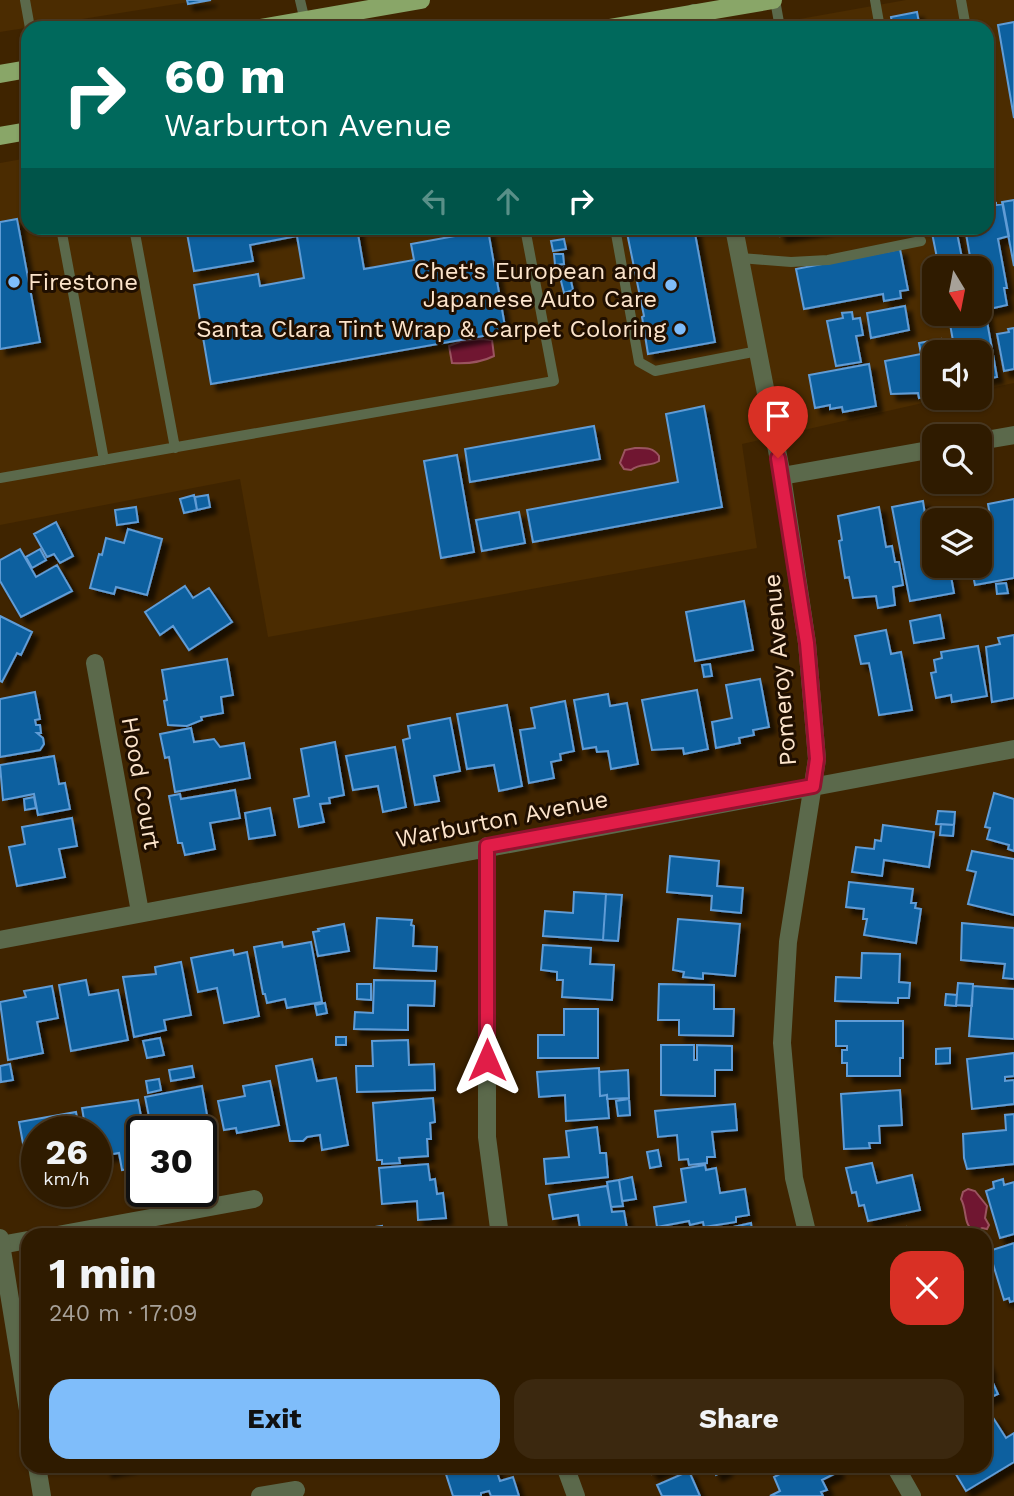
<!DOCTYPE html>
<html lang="en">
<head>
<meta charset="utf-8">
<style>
	:root { --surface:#2f1b00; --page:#3b280f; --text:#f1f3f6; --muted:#a7a199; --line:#4a3922; --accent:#7fbdfa }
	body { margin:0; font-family:"Work Sans",sans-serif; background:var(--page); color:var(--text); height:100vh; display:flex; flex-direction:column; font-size:26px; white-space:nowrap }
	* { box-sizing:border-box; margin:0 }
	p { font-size:23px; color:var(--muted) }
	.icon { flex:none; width:38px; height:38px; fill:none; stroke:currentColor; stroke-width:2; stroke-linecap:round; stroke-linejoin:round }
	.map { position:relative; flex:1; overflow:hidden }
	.sheet { position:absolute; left:21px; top:1228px; width:971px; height:245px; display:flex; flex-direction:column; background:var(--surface); border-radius:21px; box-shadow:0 2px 5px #0004,0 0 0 2px var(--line) }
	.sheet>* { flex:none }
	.banner { position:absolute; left:21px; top:21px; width:973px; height:214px; border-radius:21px; box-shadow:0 2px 5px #0004,0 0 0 2px var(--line); background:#00695c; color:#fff; overflow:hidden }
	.needle { width:46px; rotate:170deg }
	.controls { position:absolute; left:922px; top:256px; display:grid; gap:14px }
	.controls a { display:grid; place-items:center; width:70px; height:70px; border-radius:14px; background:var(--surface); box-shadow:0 2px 5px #0004,0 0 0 2px var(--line); font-size:35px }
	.speed { position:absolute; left:21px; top:1116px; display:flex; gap:14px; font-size:35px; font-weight:700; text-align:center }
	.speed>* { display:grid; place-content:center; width:91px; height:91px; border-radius:50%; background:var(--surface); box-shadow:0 2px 5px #0004,0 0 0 2px var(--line); line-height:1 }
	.speed small { font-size:18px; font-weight:400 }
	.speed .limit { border:4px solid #111; border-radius:10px; background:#fff; color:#111 }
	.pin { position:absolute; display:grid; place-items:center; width:60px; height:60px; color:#fff; margin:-72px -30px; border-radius:50% 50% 50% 0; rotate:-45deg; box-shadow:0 0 7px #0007 }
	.pin .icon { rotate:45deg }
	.me { position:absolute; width:77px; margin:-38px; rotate:0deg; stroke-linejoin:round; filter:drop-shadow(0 0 5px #0008) }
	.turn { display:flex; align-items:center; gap:24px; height:147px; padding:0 28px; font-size:32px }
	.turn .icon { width:91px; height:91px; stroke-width:2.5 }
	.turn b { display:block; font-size:49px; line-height:60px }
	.lanes { display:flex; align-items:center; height:66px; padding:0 28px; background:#0003; justify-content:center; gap:35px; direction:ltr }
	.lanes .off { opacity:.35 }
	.round { display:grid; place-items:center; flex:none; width:74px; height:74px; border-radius:21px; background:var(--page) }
	.headline { display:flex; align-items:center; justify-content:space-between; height:119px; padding:0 28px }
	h1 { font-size:42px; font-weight:700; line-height:52px }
	.button { display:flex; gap:14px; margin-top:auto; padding:14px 28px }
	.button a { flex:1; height:80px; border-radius:21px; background:var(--accent); color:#111; font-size:28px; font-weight:700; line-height:80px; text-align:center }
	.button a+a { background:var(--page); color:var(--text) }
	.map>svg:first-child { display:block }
</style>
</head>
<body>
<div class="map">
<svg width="1014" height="1496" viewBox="0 0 1014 1496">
	<defs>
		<filter id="shadow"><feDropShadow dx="6" dy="6" stdDeviation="2" flood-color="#0009"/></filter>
	</defs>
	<rect width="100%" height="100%" fill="#3f2400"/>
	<!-- built -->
	<path fill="#4b2c01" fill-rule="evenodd" d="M0,0H202L0,32Z
		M906,0H1014V383L980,390V352H934V397H949L742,444L757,548L268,637L240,479L0,525V163L28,158V228H987V28H750ZM934,268H980V313H934Z"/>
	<!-- water -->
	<path fill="#701631" stroke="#9a545f" stroke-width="2" d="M481,339L492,340L494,356C480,363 467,364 452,363L449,346L462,341Z
		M635,448C645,448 653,447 659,456V461C650,467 641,462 631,470L624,469L620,463L625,450Z
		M968,1189L975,1191L987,1206L985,1218L989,1225L987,1229L982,1228L977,1231C962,1228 968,1211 961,1199L963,1192Z"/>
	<!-- building -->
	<path fill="#0e609f" stroke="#609cd6" stroke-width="2" filter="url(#shadow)" d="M187,0H211L188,4Z
		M917,12L920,28H893L891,17Z
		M1014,22V118L998,25Z
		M1014,200V266L1002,202Z
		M996,203V205L1003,204L1009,236L998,239L1007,288H1004L1007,305L985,310L997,377L980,380V352H955L948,313H980V268H972L965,228H987V205Z
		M17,219L40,342L0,349V222Z
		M186,228H357L364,269L414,260L411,244L488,230L506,332L211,384L194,285L258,274L260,286L304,278L297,236L250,245L253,261L194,271Z
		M626,228H694L715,342L648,354L642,317L644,316Z
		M778,228H827L780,236Z
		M931,228H956L964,268H939Z
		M564,239L566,249L553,251L551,241Z
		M900,249L908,290L900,291L901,298L884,301L883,294L804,309L796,269Z
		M554,254H563L564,264L555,265Z
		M568,267L573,290L564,293L558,269Z
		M905,306L909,330L871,338L867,313Z
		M852,312L853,319L860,318L863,335L856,336L861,362L836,366L827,321L843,318L842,313Z
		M1014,328V369L1004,371L997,334L1009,332L1008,329Z
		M941,339L943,352H934V395L919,398L918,393L891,394L885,361L921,354L919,343Z
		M869,364L876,406L843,412L842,407L830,409V405L815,408L809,375Z
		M704,406L722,507L533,542L527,510L678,482L666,414Z
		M594,426L600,459L470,482L465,449Z
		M457,455L474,552L441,558L424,461Z
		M194,495L197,510L184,513L180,499Z
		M208,495L210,507L197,510L195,497Z
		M1014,499V578L975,585L971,565H980V520L977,519L990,516L988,504Z
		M923,501L926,521L934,519V565H949L954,593L910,601L892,507Z
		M136,507L138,522L117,525L115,510Z
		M879,507L886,547L892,546L895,562H899L903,585L893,587L895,605L878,608L876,596L853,598L849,577L845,578L839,541L842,540L838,516Z
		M519,512L525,543L482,551L476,520Z
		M56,522L73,556L60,563L54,554L47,557L34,534Z
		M128,529L162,539L147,595L116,587L114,594L90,588L99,554L102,555L106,538L124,543Z
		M20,549L36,577L57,565L72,591L21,617L0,581V560Z
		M40,549L46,560L32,568L26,557Z
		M1006,583L1008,593L997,594L996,584Z
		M185,586L193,598L209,588L232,622L189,650L173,626L160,635L145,612Z
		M744,601L753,650L695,661L686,612Z
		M940,615L944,638L914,643L910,621Z
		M0,616L32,632L21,655L17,653L2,682L0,681Z
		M886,630L891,654L901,652L912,710L879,715L869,663L861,664L855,636Z
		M1014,635V698L992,702L986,647L1000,644L998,638Z
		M978,646L987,696L952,702L951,695L936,698L931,673L936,672L934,660L942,658L941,652Z
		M227,659L233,695L221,697L223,713L201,717L202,720L187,726L168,725L164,701L167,700L162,670Z
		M710,664L712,676L704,677L702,665Z
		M760,679L769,727L753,730L754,735L739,738L740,743L716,748L712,722L732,718L726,685Z
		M697,690L708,749L684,754L683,748L652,750L642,700Z
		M35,692L40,719L35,720L36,725H40L41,733H37L43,738L44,744L40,750L0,757V699Z
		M608,694L610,706L627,703L638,764L611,769L608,751L597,752L596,747L583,749L574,700Z
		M565,701L574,751L560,754L561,760L551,762L554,778L529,783L520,730L535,728L531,708Z
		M507,705L522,786L499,791L494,765L467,769L457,714Z
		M450,718L460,771L434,776L439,801L415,805L403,740L410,738L408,726Z
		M191,728L194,742L214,739L220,747L244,743L250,778L175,792L169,757L165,758L160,734Z
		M335,742L344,795L329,798L330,803L320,804L324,822L299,827L294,799L309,796L301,749Z
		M395,747L406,807L383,812L378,786L353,790L346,756Z
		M54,756L59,784L65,783L70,809L38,815L34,794L3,800L0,765Z
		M235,790L240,818L210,823L215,849L185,855L182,843H178L169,796L180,794L181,799Z
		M994,793L1014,799V851L1008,849L1009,845L987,839L990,828L985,827Z
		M34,797L36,808L25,810L24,799Z
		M270,808L275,835L249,839L245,813Z
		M938,811L955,812L954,825L936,824Z
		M72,818L77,846L59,849L65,877L17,886L9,847L25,844L22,827Z
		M941,824L954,825L953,836L940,835Z
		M883,825L934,832L929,867L884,860L882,876L852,872L856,847L874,849L875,840L881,841Z
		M972,851L1014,859V915L968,904L976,872L967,870Z
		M670,856L719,861L717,886L743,888L741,913L711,910L712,896L667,892Z
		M849,882L913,889L911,903H916L915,908L921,909L916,943L864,935L867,919H863L864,909L846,907Z
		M574,892L606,894L603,940L543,936L545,911L573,913Z
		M606,894L622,895L618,941L603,940Z
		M377,918L412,920L411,925L414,926L413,946L437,947L436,971L374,968Z
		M678,919L740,924L735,976L703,973V979L683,977L684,972L673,970Z
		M962,923L1014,928V979L1003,978L1005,964L961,960Z
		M344,924L349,951L318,956L313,932L319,931L318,929Z
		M282,942L283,947L311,942L322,1002L287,1008L285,999L267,1003L265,994H263L254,947Z
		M543,945L591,948L590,964L614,965L612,1000L562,997L563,980H557V972L541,970Z
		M233,950L234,955L247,952L259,1016L224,1023L217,988L198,992L191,958Z
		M862,953L900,954L899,982L910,983L909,998H898V1003L835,1001L836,977L861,978Z
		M181,962L191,1015L164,1020L166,1030L134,1037L123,977L156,974L155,967Z
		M86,980L89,995L118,990L128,1040L71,1051L59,985Z
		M374,980L435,981L434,1006L408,1005V1030L354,1029L355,1012L373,1013Z
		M958,983L973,984L972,1006L956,1005Z
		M357,984H371V1000L357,999Z
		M659,984L714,985V1009H734L733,1036L679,1035V1020H658Z
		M52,986L58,1018L37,1022L43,1053L8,1060L0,1002L26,997L24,991Z
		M973,986L1014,989V1039L969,1036Z
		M946,994L957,995L956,1006L945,1005Z
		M325,1003L327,1013L317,1015L315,1005Z
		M564,1009H598V1058H538V1035H564Z
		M836,1021H903V1058H900V1076H847V1063H842V1050H847V1046H836Z
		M336,1037H346V1045H336Z
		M160,1038L164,1055L147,1058L143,1041Z
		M408,1040L409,1065L434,1064L435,1090L357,1092L356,1066H373L372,1041Z
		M661,1045H694V1060H697V1045L732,1046V1070H715V1096L661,1095Z
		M950,1048V1063L936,1064V1049Z
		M1014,1053V1076L1005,1077V1081L1014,1080V1104L972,1109L967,1059Z
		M312,1059L317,1081L336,1078L348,1145L322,1150L320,1135L307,1137L303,1141H290L276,1066Z
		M10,1064L13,1080L1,1082L0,1066Z
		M192,1066L194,1077L171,1081L169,1070Z
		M599,1068L600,1096L607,1095L609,1118L566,1121L565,1095L539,1097L537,1072Z
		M628,1070L629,1098L607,1099V1095L600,1096L599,1072Z
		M159,1079L161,1090L148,1093L146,1081Z
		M270,1081L279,1125L237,1133L236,1128L224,1130L218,1101L245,1096L243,1086Z
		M202,1086L212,1144L201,1146V1132H152L145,1097Z
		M900,1090L902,1125L879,1126L880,1143H869L870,1148L844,1149L841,1094Z
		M433,1098L435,1122L430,1123L431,1139H427L428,1156L399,1158L400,1163L382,1164V1160H377L373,1103Z
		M629,1099L630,1115L618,1116L616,1101Z
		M138,1100L144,1132H142V1167L122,1170L119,1153L96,1157V1132H86L82,1108Z
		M735,1104L737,1130L712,1132L715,1157H707V1163L689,1165L688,1159L679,1160L677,1135L658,1137L655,1111Z
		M76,1112L80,1132H37V1180L30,1181L19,1122Z
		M1014,1114V1164L967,1169L964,1158L963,1134L1006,1130L1005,1115Z
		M597,1127L600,1153H606L608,1177L546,1184L544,1159L569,1157L566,1131Z
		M658,1150L661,1166L650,1168L647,1152Z
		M872,1163L877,1183L912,1175L920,1210L868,1221L864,1205L859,1206L856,1192L852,1193L846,1168Z
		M428,1164L430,1180L435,1179L437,1194L443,1193L446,1218L418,1220L417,1201L382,1204L379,1168Z
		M705,1165L706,1170L716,1168L720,1193L745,1189L749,1215L736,1217V1222L704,1227L703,1222L690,1225L689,1221L657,1227L654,1207L686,1202L681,1169Z
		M632,1177L636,1199L622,1201L619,1180Z
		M1003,1179L1004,1185L1014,1182V1234L1000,1238L986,1191L994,1188L993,1182Z
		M619,1180L623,1206L611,1207L607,1182Z
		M607,1186L612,1212L624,1211L628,1234L581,1236L578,1215L553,1219L549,1195Z
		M751,1223L753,1236H694Z
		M382,1226L383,1236H370L368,1228Z
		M906,1227L909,1236H868L884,1231L885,1233Z
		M364,1230L365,1236H322L336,1235Z
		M1014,1243V1301L1010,1302L1009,1298L1004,1300L989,1251Z
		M985,1360L990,1371L988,1372L998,1394L985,1400Z
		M992,1416L1006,1438L1014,1433V1462L966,1491L951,1466H985V1420Z
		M106,1466H131L106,1471Z
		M449,1466H495L500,1481L513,1477L519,1496H491L489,1491L481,1493V1496H453L444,1468Z
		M649,1466H672L652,1474Z
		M712,1466H725L726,1470L716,1475Z
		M795,1466H835L838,1472L822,1480L827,1490L821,1492L823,1496H770L780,1491L774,1477Z
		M689,1471L700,1496H662L657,1485Z"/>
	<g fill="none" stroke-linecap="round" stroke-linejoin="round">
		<!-- service -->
		<path stroke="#5b694b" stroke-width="10" d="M25,0L30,28
			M300,0L305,21
			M775,0L780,28
			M875,0L880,28
			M961,0L966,28
			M987,160L988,164
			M61,228L104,460
			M134,228L175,448
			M615,228L639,362L655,371L758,351
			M740,258L791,262L828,260L921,241
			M0,478L554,381L525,228"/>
		<!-- minor -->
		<path stroke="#5b694b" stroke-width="18" d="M694,13L696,28
			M734,228L782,476L807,643L817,759L788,942L782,1043L794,1178L808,1236
			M980,441L1014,435
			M782,476L934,449
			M95,663L140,912
			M487,846V1137L500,1236
			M0,940L1014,749
			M52,1236L254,1199
			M1,1245L28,1240
			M565,1466L576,1496
			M895,1466L912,1496
			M260,1496L296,1490"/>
		<!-- tertiary -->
		<path stroke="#5b694b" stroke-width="18" d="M0,1238L28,1410
			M37,1466L42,1496"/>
		<!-- primary -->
		<path stroke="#89a668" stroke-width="18" d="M260,28L421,0
			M609,28L773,0
			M0,74L28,69
			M0,136L28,131"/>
	</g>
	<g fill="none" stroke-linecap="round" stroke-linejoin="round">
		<defs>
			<path id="route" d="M487,1060V846L813,786L817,759L807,643L778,458"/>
		</defs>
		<!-- route casing -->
		<use href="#route" stroke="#92132f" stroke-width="18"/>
		<!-- route -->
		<use href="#route" stroke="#e11d48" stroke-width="12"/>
	</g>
	<!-- markers -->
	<g fill="#7fbdfa" stroke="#200f00" stroke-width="2.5">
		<circle cx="14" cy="282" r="7"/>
		<circle cx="671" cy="285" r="7"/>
		<circle cx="680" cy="329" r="7"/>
	</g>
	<g text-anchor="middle" stroke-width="6" stroke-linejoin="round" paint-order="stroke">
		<!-- poi labels -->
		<g font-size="24" fill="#fce4cb" stroke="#200f00" text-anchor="end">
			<text x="657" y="279">Chet's European and<tspan x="657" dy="28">Japanese Auto Care</tspan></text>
			<text x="28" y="290" text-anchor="start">Firestone</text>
			<text x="666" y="337">Santa Clara Tint Wrap &amp; Carpet Coloring</text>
		</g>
		<!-- street labels -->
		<g font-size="24" fill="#fce4cb" stroke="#200f00">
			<text transform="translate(780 670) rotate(-95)" y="8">Pomeroy Avenue</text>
			<text transform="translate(141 783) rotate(80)" y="8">Hood Court</text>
			<text transform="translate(502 819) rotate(-11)" y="8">Warburton Avenue</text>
		</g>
	</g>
</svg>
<div class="controls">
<a><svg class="needle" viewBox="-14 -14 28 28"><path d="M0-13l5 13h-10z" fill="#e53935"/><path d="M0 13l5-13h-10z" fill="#a7a199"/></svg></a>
<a><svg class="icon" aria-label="sound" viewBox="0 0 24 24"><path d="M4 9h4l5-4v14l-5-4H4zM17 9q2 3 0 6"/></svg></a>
<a><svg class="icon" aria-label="search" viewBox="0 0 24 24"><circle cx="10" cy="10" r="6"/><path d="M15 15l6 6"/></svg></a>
<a><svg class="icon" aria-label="layers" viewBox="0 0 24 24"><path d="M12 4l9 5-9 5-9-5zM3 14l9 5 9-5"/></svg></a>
</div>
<div class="speed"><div>26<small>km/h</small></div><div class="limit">30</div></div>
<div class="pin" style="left:778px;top:458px;background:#d93025"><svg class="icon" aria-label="arrive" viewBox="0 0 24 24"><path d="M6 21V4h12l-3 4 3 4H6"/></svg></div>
<svg class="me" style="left:487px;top:1060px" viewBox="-20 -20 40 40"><path d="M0-17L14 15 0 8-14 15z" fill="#e11d48" stroke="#fff" stroke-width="4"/></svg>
<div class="banner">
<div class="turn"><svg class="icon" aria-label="right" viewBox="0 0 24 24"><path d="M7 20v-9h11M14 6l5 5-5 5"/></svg><div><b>60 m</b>Warburton Avenue</div></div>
<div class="lanes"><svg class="icon off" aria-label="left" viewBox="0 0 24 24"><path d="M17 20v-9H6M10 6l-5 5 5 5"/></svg><svg class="icon off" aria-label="ahead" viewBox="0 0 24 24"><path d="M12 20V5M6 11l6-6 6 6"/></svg><svg class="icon" aria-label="right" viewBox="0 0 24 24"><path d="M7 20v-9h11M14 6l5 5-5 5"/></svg></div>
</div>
<section class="sheet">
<div class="headline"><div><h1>1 min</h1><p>240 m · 17:09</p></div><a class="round" style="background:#d93025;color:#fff"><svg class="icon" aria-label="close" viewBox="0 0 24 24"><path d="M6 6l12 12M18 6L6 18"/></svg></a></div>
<div class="button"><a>Exit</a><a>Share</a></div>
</section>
</div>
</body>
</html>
